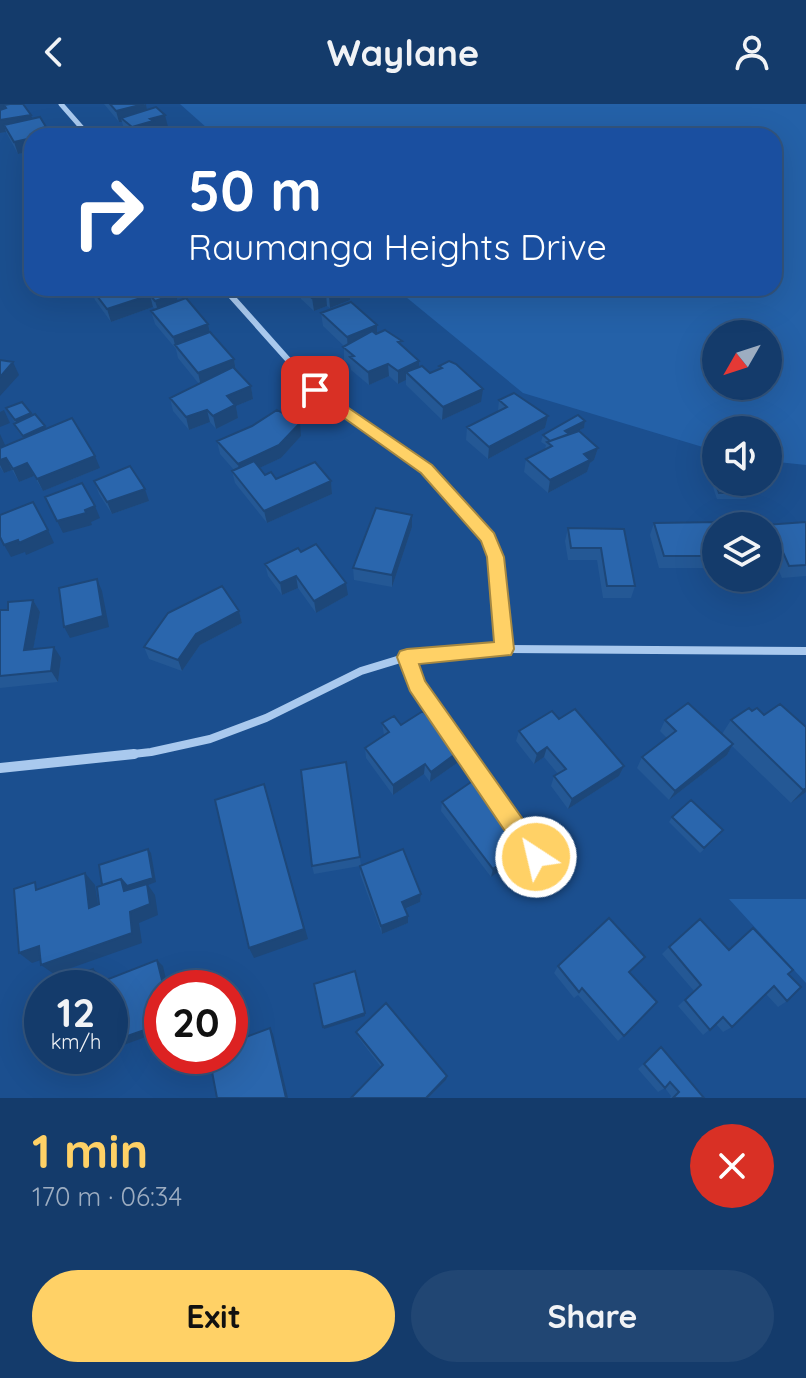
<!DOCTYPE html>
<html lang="en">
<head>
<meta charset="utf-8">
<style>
	:root { --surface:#143b6b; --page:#214673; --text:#f1f3f6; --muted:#9dadc1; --line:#33557e; --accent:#ffd166 }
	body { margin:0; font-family:Quicksand,sans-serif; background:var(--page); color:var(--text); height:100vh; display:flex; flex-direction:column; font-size:30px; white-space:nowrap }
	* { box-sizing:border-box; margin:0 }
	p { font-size:26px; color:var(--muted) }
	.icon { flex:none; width:44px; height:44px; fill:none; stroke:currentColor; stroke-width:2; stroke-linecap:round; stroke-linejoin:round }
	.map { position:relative; height:994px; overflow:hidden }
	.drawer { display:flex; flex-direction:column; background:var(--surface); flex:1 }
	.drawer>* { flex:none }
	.top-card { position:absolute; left:24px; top:24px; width:758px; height:168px; border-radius:24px; box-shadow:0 8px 32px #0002,0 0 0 2px var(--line); background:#1a4fa0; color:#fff; overflow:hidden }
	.needle { width:52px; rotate:231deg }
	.fabs { position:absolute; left:702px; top:216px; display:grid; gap:16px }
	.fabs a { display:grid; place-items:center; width:80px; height:80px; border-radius:50%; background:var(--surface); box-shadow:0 8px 32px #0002,0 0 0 2px var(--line); font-size:40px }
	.speed { position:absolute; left:24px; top:866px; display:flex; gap:16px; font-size:40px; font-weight:700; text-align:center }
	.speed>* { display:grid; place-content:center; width:104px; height:104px; border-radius:50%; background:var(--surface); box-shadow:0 8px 32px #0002,0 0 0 2px var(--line); line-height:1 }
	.speed small { font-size:20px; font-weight:400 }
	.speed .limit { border:12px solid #d22; background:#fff; color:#111 }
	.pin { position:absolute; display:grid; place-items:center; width:68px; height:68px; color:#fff; margin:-34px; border-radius:16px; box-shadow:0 4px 12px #0006 }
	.me { position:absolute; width:88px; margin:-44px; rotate:325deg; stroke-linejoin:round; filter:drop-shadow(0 0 6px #0008) }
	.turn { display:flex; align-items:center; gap:28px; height:168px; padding:0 32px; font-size:36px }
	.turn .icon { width:104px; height:104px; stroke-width:2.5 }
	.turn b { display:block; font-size:56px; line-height:68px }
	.round { display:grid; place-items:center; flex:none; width:84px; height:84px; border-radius:42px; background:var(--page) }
	.head { display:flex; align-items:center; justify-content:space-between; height:136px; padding:0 32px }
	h1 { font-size:48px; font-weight:800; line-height:60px; color:var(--accent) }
	.primary-button { display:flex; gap:16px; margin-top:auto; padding:16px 32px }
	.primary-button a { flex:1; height:92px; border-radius:48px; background:var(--accent); color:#111; font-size:32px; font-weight:800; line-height:92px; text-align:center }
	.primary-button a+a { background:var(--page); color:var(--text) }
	header { display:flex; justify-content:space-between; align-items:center; height:104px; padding:0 32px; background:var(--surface); font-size:36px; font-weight:800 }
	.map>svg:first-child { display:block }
</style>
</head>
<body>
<header><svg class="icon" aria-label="back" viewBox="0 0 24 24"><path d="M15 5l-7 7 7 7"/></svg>Waylane<svg class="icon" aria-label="person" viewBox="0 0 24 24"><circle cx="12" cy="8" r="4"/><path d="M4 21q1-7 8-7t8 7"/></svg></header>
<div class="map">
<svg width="806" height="994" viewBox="0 0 806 994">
	<rect width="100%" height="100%" fill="#1b4f8f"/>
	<!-- green -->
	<path fill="#2461a8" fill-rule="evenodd" d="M180,0H806V361L768,357V326H716V347L523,289L395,184H774V32H216ZM716,230H768V282H716Z
		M729,795H806V879Z"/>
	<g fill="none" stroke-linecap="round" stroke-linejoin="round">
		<!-- service-far1 -->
		<path stroke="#a9c9ee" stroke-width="6" d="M407,553L417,581L466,652"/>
		<!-- service -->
		<path stroke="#a9c9ee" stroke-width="8" d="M464,650L553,778"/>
		<!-- minor-far3 -->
		<path stroke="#a9c9ee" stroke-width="5" d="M61,0L89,32"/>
		<!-- minor-far2 -->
		<path stroke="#a9c9ee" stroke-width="6" d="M224,184L315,286L427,365L442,381"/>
		<!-- minor-far1 -->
		<path stroke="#a9c9ee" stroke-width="8" d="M440,379L488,434L496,453L504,545
			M115,652L151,648L210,635L266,614L361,567L407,553L504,545L806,547"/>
		<!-- minor -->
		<path stroke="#a9c9ee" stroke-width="10" d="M0,664L134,650"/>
	</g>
	<!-- wall -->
	<path fill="#245895" d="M0,0L33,15L46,23L49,32H32V55L27,48L18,50L6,28L0,29Z
		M104,0H146L147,6L168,23L155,26V29L145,32H131L124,25L122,18H119Z
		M91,184L176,190L177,198L208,220L210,228L234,255L236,266L251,282L253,295L236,302L238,314L216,325L210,318L189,326L173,307L170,294L199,280L178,254L176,245L155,220L151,207L155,205L153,203L111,218L95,196Z
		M299,184H350V196L330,204L327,202L314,207L301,195Z
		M321,209L377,229L402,242L419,257V263L430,269L439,266V262L481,298L442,316L406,281V276L398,280L389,272L369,281L351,266L350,261L344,256V242L323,222Z
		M499,296L548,312L545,324L488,355L466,336L467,323L498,307Z
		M6,304L31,309L46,325L100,364L43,387L34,372L19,378L12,366L4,369L0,363V344L23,334L17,326L14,320L15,319Z
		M585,317L584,324L569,330L598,344L594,356L590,359L587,368L548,389L524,368L526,355L545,345L546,341L541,338L543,331Z
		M301,332L281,354L259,364L265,371L276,375L331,377L332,390L267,419L235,379L232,367L234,366L220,350L217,337Z
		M714,374L749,389L746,395H717L712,380Z
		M94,377L149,397L112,410L99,390Z
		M742,412L765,421L806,418V472L782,474L775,458H768V422H738Z
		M654,419L716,422V464H659L650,431Z
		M412,423L392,483L354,476L353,464Z
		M568,424L624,425L635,482L631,494H603L597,456H568L565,437Z
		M265,460L348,491L316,509L298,484L282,491L268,472Z
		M33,496L40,508L33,545L61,554L58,578L0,584V506H8Z
		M239,507L242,519L200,541L182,567L149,555L144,543Z
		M752,607L806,623V688L791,699L732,642L727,651L669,696L637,664L642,653L667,634L660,627L665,616L722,630L731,616Z
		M559,615L624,662L619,672L568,705L551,682L554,672L558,670L544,653L534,660L516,637L519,627Z
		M382,619L401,621L458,648L457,659L430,678L424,670L393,691L366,654L365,644L384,631Z
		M346,658L361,761L421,790L420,798L405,805L408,812V819L382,830L360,770V762L314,770L312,762Z
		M442,698L526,741L524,750L491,773L441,707Z
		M672,713L720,731L700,749L669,718Z
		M669,843L729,846L788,870L787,897L778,903L766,890L732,923L723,928L716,920L703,931L678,902L694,887L662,850Z
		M639,859L630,868L657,898L618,937L578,891L574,894L554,869L558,862Z
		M356,928L446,976L428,994H351L381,963L358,933Z
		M661,943L704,994H670L671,992L665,984L658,988L638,965Z"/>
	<!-- shaded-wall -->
	<path fill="#1d4779" d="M0,0H10L4,1L6,8L0,9Z
		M146,0L148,11L121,14L122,18H119L116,7Z
		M31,11L35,22L4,21L6,28L0,29V16Z
		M165,11L168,23L155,26V29L145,32H134L132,23L150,15Z
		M46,23L49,32H40L42,24Z
		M32,34V47L24,39L27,48L18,50L14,38Z
		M350,184V196L330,204L329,192Z
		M326,189L327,202L314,207L312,194Z
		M176,190L179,203L159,210L155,197Z
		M150,191L153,203L111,218L107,205Z
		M208,220L211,233L175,241L173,233Z
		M377,221V234L348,246L347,233Z
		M234,255L236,268L201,282L198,269Z
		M419,257V270L406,268V276L398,280V267Z
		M13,258L19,271L0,292V273Z
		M388,260L389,272L369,281L368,268Z
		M251,282L253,295L236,302L238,314L216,325L213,312L227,292Z
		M483,285L481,298L442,316L443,303Z
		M4,306L10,319L0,323V308Z
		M207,306L210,318L189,326L186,313Z
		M31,309L34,316L18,323L15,316Z
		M548,312L545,324L488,355L489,343Z
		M585,317L584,324L569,331L565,327Z
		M300,319L301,332L281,354L240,373L238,360Z
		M45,322L48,329L26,338L23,332Z
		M0,330L5,341L0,344Z
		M598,344L594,356L590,359L587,368L548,389L550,376L584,350Z
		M95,352L100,364L43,387L37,375Z
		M6,354L12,366L4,369L0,361V356Z
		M27,359L34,372L19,378L13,365Z
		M331,377L332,390L267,419L264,407Z
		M145,385L149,397L112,410L107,398Z
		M95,402L100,414L91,418L92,421L63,429L57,417Z
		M412,411V423L392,483V471Z
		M48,426L54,439L26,451L25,448L11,453L4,441Z
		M296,472L298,484L282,491L280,479Z
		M97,475L102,487L109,523L70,534L64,523Z
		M346,479L348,491L316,509L314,497Z
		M33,496L40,508L31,557L24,546Z
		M239,507L242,519L200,541L182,567L178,556L196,530Z
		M54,543L61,554L58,578L51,567Z
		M733,640L727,651L669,696L675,687Z
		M547,643L544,653L534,660L537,650Z
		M458,648L457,659L430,678L431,668Z
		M425,660L424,670L393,691V681Z
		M624,662L619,672L568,705L572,695Z
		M264,680L308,835L254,854L249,844Z
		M806,684V688L791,699L803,686Z
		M526,741L524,750L491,773L493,765Z
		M148,745L151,749L156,778L148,781L155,791L158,811L139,819L142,839L54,870L41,861L125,789L121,775Z
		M85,769L95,781L100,815L89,804Z
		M421,790L420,798L402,806V798Z
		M408,812V819L382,830L381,822Z
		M39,842L52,852L32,859L19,849Z
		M157,856L163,862L168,884H164Z
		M93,865L101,871L103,884L96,880Z
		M365,909V912L324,925L323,923Z
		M162,920V927L110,946V938Z
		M270,924L273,930L288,994H286Z
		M447,972L446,976L428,994H426Z"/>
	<!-- building -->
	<path fill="#2a66ad" stroke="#1d4779" stroke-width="2" d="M10,0H23L31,11L0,16V6L6,4L4,1Z
		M110,0H144L116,7Z
		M156,3L165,11L150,15L153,17L132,23L121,14Z
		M40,13L46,23L42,24L47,31L32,32V34L14,38L4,21Z
		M186,23L196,32H151Z
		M32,37V47H31L24,39Z
		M91,184H171L176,190L155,197L150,191L107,205Z
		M301,184H349L329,192L326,189L312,194Z
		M186,194L208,220L173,233L151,207Z
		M351,198L377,221L347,233L321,209Z
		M385,226L402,237L398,238L419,257L398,267L388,260L368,268L350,253L354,252L343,243L372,227L376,230Z
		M210,228L234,255L198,269L175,241Z
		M0,256L13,258L0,273Z
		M449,257L456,260L483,285L443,303L406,268L422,262L430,269L442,264L439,262Z
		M233,263L251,282L227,292L235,301L213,312L207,306L186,313L170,294Z
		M514,289L548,312L489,343L467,323L507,303L499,296Z
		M22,298L31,309L15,316L6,304Z
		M277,306L300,319L279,341L238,360L217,337L252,322Z
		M35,310L45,322L23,332L14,320Z
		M578,311L585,317L565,327L569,330L550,337L543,331Z
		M72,314L95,352L37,375L27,359L13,365L6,354L0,356V344Z
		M579,327L598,344L584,350L590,356L550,376L526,355L552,342L547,338Z
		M254,357L265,371L271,368L276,375L315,358L331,377L264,407L232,367Z
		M130,362L145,385L107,398L94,377Z
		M714,374H716V378H745L749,389H719Z
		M82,379L95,402L85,406L86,409L57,417L45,393Z
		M33,398L48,426L19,439L18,436L4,441L0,433V411Z
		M376,404L412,411L392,471L353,464Z
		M760,411L765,421L806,418V461L789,462L782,446H768V422H747L742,412Z
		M719,418L721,422H716V452H664L654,419Z
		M568,424L624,425L635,482H607L601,444H571Z
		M316,440L346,479L314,497L296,472L280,479L265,460L298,444L301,448Z
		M97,475L103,512L64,523L59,484Z
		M222,482L239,507L196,530L178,556L144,543L168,509Z
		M33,496L24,546L54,543L51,567L0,572V506H8V498Z
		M688,599L733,640L675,687L642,653L676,627L665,616Z
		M780,600L806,623V684L803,686L731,616L749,604L752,607L757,604L764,611Z
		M575,605L624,662L572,695L554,672L566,665L547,643L537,650L519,627L552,607L559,615Z
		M423,607L458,648L431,668L425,660L393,681L365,644L389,628L382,619L394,612L401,621Z
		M346,658L360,753L312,762L301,666Z
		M474,676L526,741L493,765L442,698Z
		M264,680L304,825L249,844L215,696Z
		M691,696L723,726L704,744L672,713Z
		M148,745L153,774L127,782L121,775L102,781L99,761Z
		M403,745L421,790L402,798L408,812L381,822L360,762Z
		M85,769L89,804L99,800L97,783L121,775L124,787L147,780L150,800L130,808L132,829L41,861L39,842L19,849L14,785L35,778L36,786Z
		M609,814L645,853L629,868L657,898L624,932L582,884L579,888L558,862Z
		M700,815L729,846L753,824L793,866L788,870L801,883L787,897L774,882L732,923L723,913L710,926L685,896L701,881L669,843Z
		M157,856L164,884H162V920L110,938V884H54L53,880L93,865L96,880Z
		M355,867L365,909L323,923L314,880Z
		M386,899L447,972L426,994H351L383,961L356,928Z
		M270,924L286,994H217L209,952H230V939Z
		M661,943L704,994H673L679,988L670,978L665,984L644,960Z"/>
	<!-- route -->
	<path fill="#ffd166" stroke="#a68842" stroke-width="2" d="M315,281L432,361L494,429L504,453L514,545L511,551L419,560L425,577L544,745L547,753L544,761L536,764L528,761L410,587L397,553L400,547L407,545L494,538L487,453L481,437L421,369L309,289V282Z"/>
</svg>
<div class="fabs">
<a><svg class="needle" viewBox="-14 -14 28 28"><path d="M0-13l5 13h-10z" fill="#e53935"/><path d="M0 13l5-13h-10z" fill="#9dadc1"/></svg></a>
<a><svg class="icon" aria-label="sound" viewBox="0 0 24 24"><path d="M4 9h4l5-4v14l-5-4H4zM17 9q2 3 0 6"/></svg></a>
<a><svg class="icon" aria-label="layers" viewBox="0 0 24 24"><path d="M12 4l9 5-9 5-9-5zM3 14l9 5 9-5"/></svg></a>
</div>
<div class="speed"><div>12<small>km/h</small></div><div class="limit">20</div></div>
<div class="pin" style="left:315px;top:286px;background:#d93025"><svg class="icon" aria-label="arrive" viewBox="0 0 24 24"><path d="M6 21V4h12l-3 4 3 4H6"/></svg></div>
<svg class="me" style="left:536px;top:753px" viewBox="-20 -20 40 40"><circle r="17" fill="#ffd166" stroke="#fff" stroke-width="3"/><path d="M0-11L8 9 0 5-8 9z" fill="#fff"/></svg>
<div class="top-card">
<div class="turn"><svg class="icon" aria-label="right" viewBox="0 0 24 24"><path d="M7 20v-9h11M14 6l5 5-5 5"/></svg><div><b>50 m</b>Raumanga Heights Drive</div></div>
</div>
</div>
<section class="drawer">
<div class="head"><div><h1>1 min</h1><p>170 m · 06:34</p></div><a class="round" style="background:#d93025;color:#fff"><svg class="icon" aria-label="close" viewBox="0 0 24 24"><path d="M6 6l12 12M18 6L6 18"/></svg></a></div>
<div class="primary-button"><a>Exit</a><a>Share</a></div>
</section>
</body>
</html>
